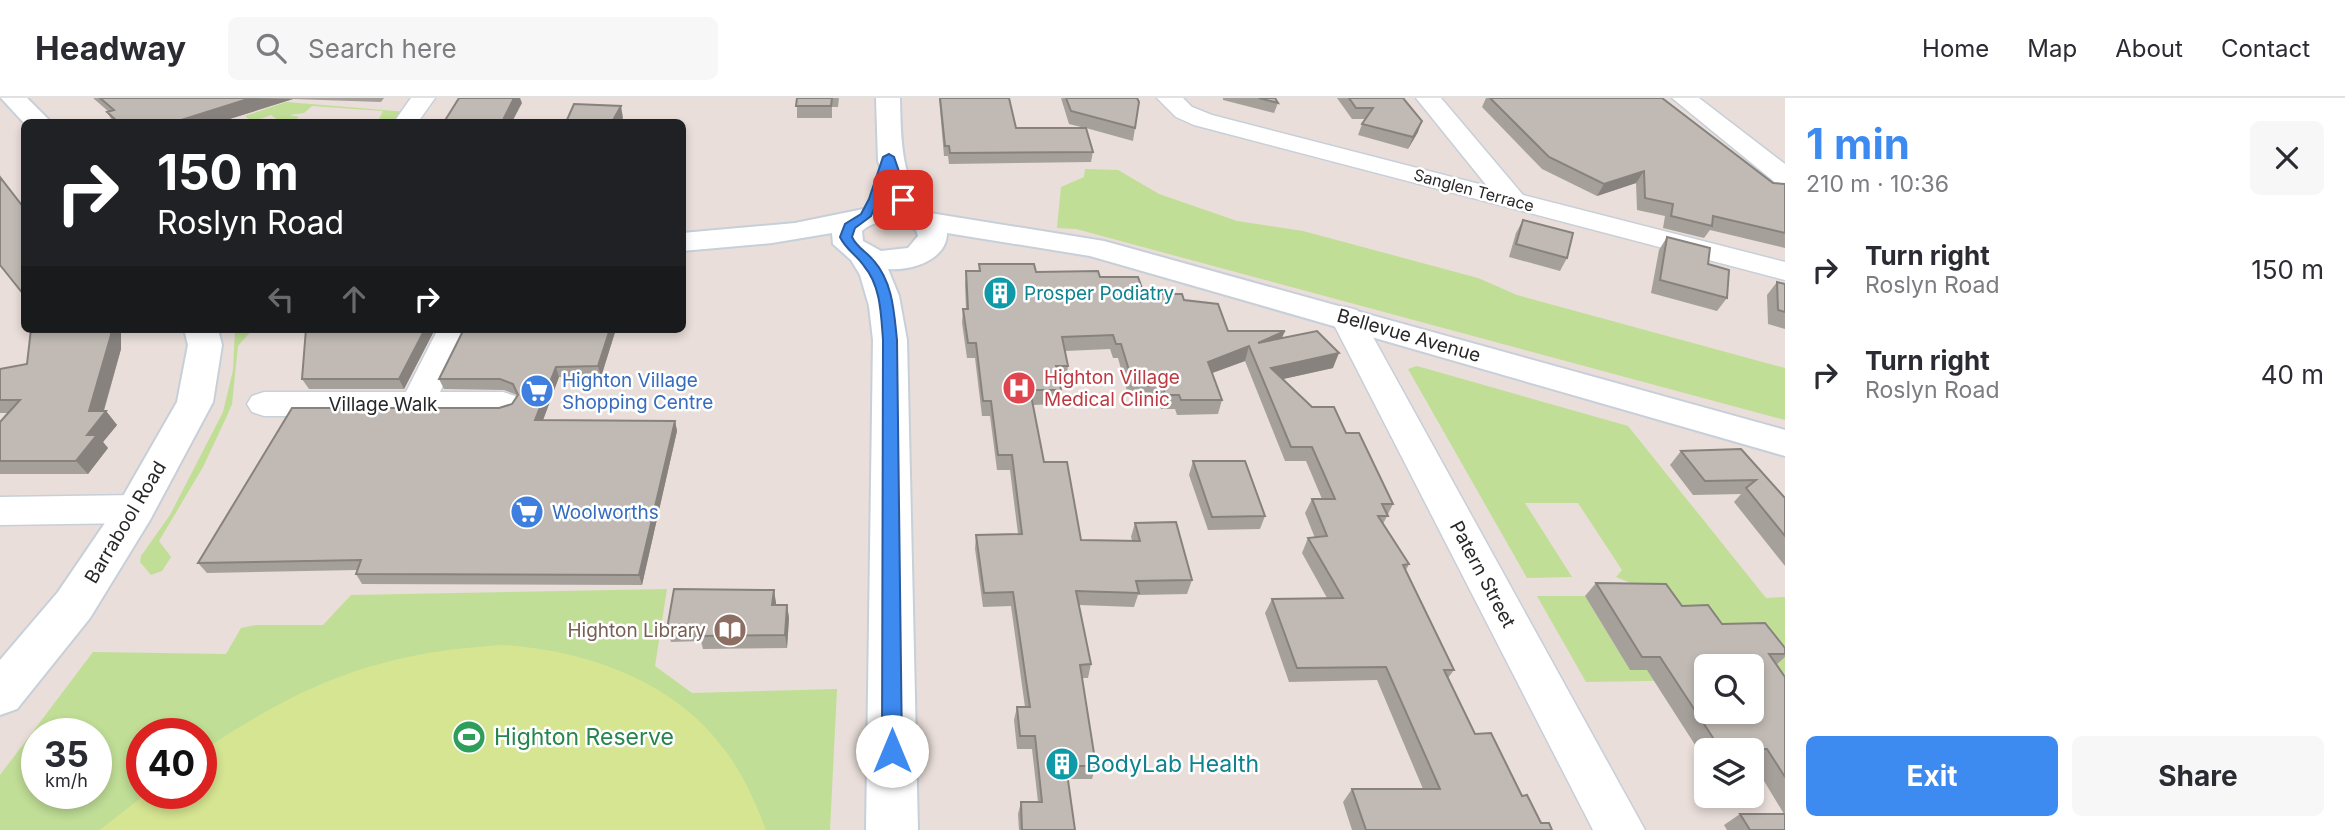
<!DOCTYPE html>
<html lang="en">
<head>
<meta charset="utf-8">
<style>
	:root { --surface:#fff; --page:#f7f7f7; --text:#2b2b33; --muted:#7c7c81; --line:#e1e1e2; --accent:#3d8af1 }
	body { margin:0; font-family:Inter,sans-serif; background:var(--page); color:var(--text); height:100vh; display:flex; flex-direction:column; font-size:26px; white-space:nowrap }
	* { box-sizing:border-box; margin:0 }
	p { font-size:23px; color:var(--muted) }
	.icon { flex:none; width:38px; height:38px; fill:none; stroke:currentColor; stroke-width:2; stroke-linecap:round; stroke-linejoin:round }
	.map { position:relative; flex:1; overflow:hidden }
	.sheet { display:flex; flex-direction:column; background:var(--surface); width:560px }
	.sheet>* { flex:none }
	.guide { position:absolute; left:21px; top:21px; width:665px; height:214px; border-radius:10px; box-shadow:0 4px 10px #0003; background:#202124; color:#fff; overflow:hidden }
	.controls { position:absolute; left:1694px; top:556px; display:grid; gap:14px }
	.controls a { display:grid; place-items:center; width:70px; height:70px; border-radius:10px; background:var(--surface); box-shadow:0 4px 10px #0003; font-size:35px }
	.speed { position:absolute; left:21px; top:620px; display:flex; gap:14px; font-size:35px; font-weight:700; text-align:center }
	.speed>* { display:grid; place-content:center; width:91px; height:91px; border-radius:50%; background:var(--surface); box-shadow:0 4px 10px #0003; line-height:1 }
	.speed small { font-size:18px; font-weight:400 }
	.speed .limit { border:10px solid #d22; background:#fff; color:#111 }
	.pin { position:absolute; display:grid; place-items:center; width:60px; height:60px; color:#fff; margin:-30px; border-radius:14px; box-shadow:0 4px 10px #0006 }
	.me { position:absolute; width:77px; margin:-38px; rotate:0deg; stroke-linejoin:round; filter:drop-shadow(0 0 5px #0008) }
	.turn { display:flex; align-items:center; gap:24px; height:147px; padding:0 21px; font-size:32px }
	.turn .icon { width:91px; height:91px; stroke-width:2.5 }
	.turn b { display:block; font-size:49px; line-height:60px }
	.lanes { display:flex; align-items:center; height:66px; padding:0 21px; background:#0003; justify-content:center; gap:35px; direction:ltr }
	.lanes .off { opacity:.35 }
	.round { display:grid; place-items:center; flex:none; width:74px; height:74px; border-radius:10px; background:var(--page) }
	.head { display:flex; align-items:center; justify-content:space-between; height:119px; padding:0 21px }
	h1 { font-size:42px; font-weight:700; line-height:52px; color:var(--accent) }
	.primary-button { display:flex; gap:14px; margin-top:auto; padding:14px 21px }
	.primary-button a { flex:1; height:80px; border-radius:10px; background:var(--accent); color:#fff; font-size:28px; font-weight:700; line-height:80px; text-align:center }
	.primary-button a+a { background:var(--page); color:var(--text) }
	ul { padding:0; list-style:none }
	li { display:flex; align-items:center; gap:21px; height:105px; padding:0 21px }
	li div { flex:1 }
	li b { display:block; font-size:26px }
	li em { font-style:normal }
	header { display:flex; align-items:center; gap:42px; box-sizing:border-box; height:98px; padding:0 35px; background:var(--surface); border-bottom:2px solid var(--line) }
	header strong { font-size:33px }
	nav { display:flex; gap:38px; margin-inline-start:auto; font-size:24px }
	.search { width:490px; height:63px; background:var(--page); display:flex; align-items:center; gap:18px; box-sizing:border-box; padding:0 24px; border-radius:10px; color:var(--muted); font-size:26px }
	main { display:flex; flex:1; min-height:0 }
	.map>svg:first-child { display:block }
</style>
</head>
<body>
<header>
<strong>Headway</strong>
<div class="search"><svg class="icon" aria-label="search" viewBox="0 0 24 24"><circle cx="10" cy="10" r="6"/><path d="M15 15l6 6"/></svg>Search here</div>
<nav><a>Home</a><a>Map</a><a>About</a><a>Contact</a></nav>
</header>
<main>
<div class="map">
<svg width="1785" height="732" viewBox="0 0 1785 732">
	<rect width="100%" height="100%" fill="#e9ded9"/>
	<!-- green -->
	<path fill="#c0de96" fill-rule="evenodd" d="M286,4L408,14L404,20L381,23L379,21L383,13L312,8L304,15L289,17L299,19L293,24H296H280L271,17L252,24L245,18Z
		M1085,71L1118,72L1159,96L1237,123L1303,133L1478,180L1517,197L1785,270V322L1076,131L1057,130L1061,89L1084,79Z
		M235,231H253L238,248L232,306L226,320L203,369L159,443L171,459L162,473L151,477L140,464L141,458L170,417L223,314L233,272Z
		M1417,268L1628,328L1766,500L1785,499V582L1773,568L1713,533L1663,498L1616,479L1622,472L1578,405H1525L1572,479L1527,480L1408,271Z
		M667,491L655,568L692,595L837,591L830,732H0V677L93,554L226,556L241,530L256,527H323L351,497ZM37,635H96V695H37ZM142,635H201V695H142Z
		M1537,498H1585L1630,572L1703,571L1706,582L1586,584Z"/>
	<!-- pitch -->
	<path fill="#d6e592" d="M501,547C582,551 674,582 724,651C743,676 755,703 766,732H100L147,695H201V654C304,585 376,555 501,547Z"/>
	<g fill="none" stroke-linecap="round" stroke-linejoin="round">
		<defs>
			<path id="street" d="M411,0H435L418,24H394Z
				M1157,0H1183L1192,9L1212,17L1487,88L1416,0H1441L1523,97L1785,164V182L1194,27L1176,19Z
				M1672,0H1699L1785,66V87L1776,85Z
				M1346,209L1357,212L1362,219L1645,732H1593L1330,219L1335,212Z
				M438,231H470L440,294H503L515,298L520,306L515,314L503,318H264L252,314L247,306L252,298L264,294H406Z
				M136,397L150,401L155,411L150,421L136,425L0,427V399Z"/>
			<path id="secondary" d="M1,0H27L51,24L24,25Z
				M876,0H900C901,39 900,85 930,115L1104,143L1785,332V358L1090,158L947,135C947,162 911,173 888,171L899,198L907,242L918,732H866L873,242L869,208L860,177L851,162L833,146L832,135L772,145L682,153V135L795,125L893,105L878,63ZM895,123L916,132L918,138L908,150L881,153L863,143L862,133C872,124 882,123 895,123Z
				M184,231H218L222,247L213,304L150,422L90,520L17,611L0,617V562L58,494L122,400L177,304L188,247Z"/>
		</defs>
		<!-- street casing -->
		<use href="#street" stroke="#c7cfd9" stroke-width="3"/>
		<!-- secondary casing -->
		<use href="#secondary" stroke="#c7cfd9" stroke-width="4"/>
		<!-- street -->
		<use href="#street" fill="#fff" fill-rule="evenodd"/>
		<!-- secondary -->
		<use href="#secondary" fill="#fff" fill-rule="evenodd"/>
	</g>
	<!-- wall -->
	<path fill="#a6a09b" d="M93,0H384L381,4L293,1L220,24H113L107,14H109Z
		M797,0H839L838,9H832V20H797Z
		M939,0H1009L1016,30H1085L1069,26L1061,0H1137L1135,30L1133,43L1086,30L1093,54L1091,64L949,66L948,58H944Z
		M1223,0H1275L1278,5L1274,15L1223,2Z
		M1337,0H1403L1418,34L1408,51L1358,37L1362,26L1365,21H1352Z
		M1486,0H1662L1773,85L1785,86V150L1710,132L1704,140L1663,130L1665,118L1637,112L1636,85L1597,98L1542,71L1482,9Z
		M1523,122L1567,160L1560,173L1509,159L1516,135Z
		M1667,139L1727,200L1717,213L1651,195L1659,152Z
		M979,166L1036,174L1100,179L1144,196L1184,202L1228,233L1282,240L1333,270L1282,281L1312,309L1346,335L1393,406L1383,426L1409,466L1406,472L1454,572L1448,580L1475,636L1522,698L1541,725L1552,732H1352L1343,704L1352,691H1423L1377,582L1289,584L1265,515L1272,501L1327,500L1302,455L1308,440H1315L1305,415L1312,401H1322L1306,363H1285L1245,263L1212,275L1222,302L1218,316L1177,317L1175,311H1161L1159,302H1145L1142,293H1127L1118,260H1113L1110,251L1065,253L1068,268L1066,282L1059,283L1061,292L1058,306L1033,307L1044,364L1081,442H1132L1131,439L1135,425L1192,482L1187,496L1138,497L1134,509L1079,507L1091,566L1088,580H1082L1096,668L1092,681H1068L1075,732H1019L1018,716L1021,704H1038L1032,651H1017L1014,622L1017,609H1025L1011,508L983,509L975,451L976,437L1018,436L1010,372H997L990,318H982L975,260H967L962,225L963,211H966L965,187L966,173H979Z
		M1777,184L1785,186V231L1768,226L1767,197Z
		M31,231H121V251L104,313H106L117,327L103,344L108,350L88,376H0V324L8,315H0V271L27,266Z
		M435,231L404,291H309L302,281Z
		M464,231H616L601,279H559L543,322L675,323L677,333L642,487L362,486L356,476L357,472L207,475L198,465L499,310L512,306L518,298L517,297L504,292L444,291L439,281Z
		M1741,351L1785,400V468L1734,404L1741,396L1693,397L1670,367L1681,353Z
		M1193,363L1265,418L1260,431L1208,432L1189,377Z
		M1596,485L1682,508L1722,526L1785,550V559L1776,567L1785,579V732H1727L1724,727L1740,716H1784L1752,663V653H1706V664L1647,572H1630L1585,498Z
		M774,492L776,507H787L789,520L787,550L703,551L701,543L671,544L667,531Z"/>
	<!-- shaded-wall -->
	<path fill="#87827e" d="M251,0L293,1L220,24H175Z
		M514,0H520L522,5L512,24H502Z
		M621,8L623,20L621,24H612Z
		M1422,23L1418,34L1408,51L1413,39Z
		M1644,73L1636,85L1597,98L1604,86Z
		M111,231H121V251L102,318L106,313L117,327L103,344L108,350L88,376L76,363L87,337L89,313Z
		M425,231H435L404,291L399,281Z
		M610,231H616L601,279L598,268Z
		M1285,233L1279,247L1253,260L1258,245Z
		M1249,248L1245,263L1204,278L1208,264Z
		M1339,255L1333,270L1265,285L1271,270Z
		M556,269L559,279L539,333L535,322Z
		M675,323L677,333L642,487L639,477Z
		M774,492L776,505L774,520L772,507Z
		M787,507L789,520L787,550L785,537Z"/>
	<!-- building -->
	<path fill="#c1bab4" stroke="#87827e" stroke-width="2" fill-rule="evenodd" d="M100,0H251L175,24H118L107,14L114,12Z
		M459,0H514L502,24H444Z
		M797,0H832L831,8H796Z
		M940,0H1009L1016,30H1086L1093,54L950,55L949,48H945Z
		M1066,0H1137L1139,4L1135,30L1071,13Z
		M1259,0H1275L1278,5Z
		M1349,0H1403L1422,23L1413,39L1362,26L1373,10H1356Z
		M1490,0H1662L1773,85L1785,86V135L1713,118L1712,128L1671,118L1673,106L1645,100L1644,73L1604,86L1549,59Z
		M574,6L621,8L612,24H566Z
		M0,79L24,110V197L0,167Z
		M1523,122L1573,135L1567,160L1516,146Z
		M1667,139L1710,150L1708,166L1729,172L1727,200L1660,182Z
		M979,166H1034L1036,174L1098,173L1100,179H1138L1144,196H1182L1184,202L1218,206L1228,233H1285L1258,245L1317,233L1339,255L1271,270L1312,309H1334L1346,335H1359L1393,406H1382L1388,418H1378L1409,466L1403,467L1454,572H1444L1475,636L1491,635L1522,698L1527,697L1541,725H1549L1552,732H1366L1352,691H1440L1386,569L1297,570L1272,501L1343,500L1308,440L1327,438L1312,401H1335L1312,349H1291L1249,248L1208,264L1222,302H1181L1179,297H1165L1163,288H1149L1146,279H1131L1121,246H1116L1113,237L1062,239L1068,268H1056L1061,292H1030L1044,364H1067L1081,442L1140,443L1135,425L1176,424L1192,482L1136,483L1139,495L1076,493L1091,566L1080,567L1096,668H1066L1075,732H1022L1021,704H1042L1035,638H1020L1017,609H1030L1013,494L984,495L976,437L1022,436L1012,357H998L991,303H983L976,245H968L963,211H968L966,173H980Z
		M1777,184L1785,186V214L1778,212Z
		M31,231H111V237L89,313H106L87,337H97L76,363H0V324L20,302H0V271L27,266Z
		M306,231H425L399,281H302Z
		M464,231H610L598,268L556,269L535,322L675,323L639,477L356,476L361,462L198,465L292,310H499L512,306L518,297L513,286L500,281H439Z
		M1741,351L1785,400V438L1746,390L1756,382L1705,383L1681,353Z
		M1193,363H1245L1265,418L1212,419Z
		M1596,485L1666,486L1682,508L1708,507L1722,526L1765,525L1785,550V556H1769L1785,579V679L1767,651L1721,652L1660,559H1642ZM1706,569H1752V614H1706Z
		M674,491L774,492L772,507H787L785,537L699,538L701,530L667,531Z
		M1740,716H1785V732H1750Z"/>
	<!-- route -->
	<path fill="#3d8af1" stroke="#285a9d" stroke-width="2" d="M889,56L894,59L909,102L899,105L889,76L871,118L855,130L852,139C857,150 867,154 874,163C893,185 894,214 897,242L902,653L899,660L892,663L885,660L882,653L883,242C881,217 881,188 864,168C856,156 846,152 840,139L845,126L861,116L869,101L883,59Z"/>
	<!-- icons -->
	<defs>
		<symbol id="building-disc" viewBox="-11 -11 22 22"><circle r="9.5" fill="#0f9aa8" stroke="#fff"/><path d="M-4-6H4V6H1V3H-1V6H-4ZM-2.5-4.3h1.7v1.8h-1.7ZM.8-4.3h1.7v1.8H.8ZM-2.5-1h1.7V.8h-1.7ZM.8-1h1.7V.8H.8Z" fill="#fff"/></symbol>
		<symbol id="hospital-disc" viewBox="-11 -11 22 22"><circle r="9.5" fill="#e0444e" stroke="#fff"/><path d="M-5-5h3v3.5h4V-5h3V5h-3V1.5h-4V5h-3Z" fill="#fff"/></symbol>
		<symbol id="supermarket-disc" viewBox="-11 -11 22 22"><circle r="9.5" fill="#3f7fe0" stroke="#fff"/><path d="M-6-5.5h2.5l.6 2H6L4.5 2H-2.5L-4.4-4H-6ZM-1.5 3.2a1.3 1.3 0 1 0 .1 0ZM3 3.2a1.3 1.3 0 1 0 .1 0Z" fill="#fff"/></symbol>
		<symbol id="library-disc" viewBox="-11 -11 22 22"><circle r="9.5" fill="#8d6e63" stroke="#fff"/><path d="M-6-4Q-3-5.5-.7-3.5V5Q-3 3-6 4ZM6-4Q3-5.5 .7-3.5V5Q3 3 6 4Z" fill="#fff"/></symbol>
		<symbol id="stadium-disc" viewBox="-11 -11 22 22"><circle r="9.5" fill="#2e9e5b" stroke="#fff"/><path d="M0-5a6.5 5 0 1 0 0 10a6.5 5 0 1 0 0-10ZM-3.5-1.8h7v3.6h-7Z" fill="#fff"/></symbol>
	</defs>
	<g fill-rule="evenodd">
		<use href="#building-disc" x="981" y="176" width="38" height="38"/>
		<use href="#hospital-disc" x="1000" y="271" width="38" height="38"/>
		<use href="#supermarket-disc" x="518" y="274" width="38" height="38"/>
		<use href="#supermarket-disc" x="508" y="395" width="38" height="38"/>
		<use href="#library-disc" x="711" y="513" width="38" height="38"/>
		<use href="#stadium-disc" x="450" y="620" width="38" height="38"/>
		<use href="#building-disc" x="1043" y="647" width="38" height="38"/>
	</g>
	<g text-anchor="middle" stroke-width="5" stroke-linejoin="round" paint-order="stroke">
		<!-- far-street labels -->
		<g font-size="16" fill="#272727" stroke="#fff">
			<text transform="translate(1474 92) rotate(15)" y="6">Sanglen Terrace</text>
		</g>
		<!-- culture labels -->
		<g font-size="19" fill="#0d838f" stroke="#fff" text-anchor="start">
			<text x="1024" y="202">Prosper Podiatry</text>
		</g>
		<!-- street labels -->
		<g font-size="19" fill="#272727" stroke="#fff">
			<text transform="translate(1409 237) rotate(16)" y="7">Bellevue Avenue</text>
			<text x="383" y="313">Village Walk</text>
			<text transform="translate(125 424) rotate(-59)" y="7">Barrabool Road</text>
			<text transform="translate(1483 476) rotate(62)" y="7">Patern Street</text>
		</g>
		<!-- health labels -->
		<g font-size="19" fill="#be3a42" stroke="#fff" text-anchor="start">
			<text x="1044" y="286">Highton Village<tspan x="1044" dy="22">Medical Clinic</tspan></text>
		</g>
		<!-- shop labels -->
		<g font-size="19" fill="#366cbe" stroke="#fff" text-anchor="start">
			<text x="562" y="289">Highton Village<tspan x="562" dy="22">Shopping Centre</tspan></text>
			<text x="552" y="421">Woolworths</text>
		</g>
		<!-- education labels -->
		<g font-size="19" fill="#785e54" stroke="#fff" text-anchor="end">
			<text x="706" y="539">Highton Library</text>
		</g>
		<!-- near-leisure labels -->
		<g font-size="23" fill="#27864d" stroke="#fff" text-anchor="start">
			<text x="494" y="647">Highton Reserve</text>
		</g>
		<!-- near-culture labels -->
		<g font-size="23" fill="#0d838f" stroke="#fff" text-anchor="start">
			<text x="1086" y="674">BodyLab Health</text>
		</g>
	</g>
</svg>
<div class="controls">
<a><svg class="icon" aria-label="search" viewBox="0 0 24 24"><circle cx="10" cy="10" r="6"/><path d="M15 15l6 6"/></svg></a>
<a><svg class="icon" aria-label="layers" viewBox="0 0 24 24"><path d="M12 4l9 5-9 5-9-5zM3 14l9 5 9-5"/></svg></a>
</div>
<div class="speed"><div>35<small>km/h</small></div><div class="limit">40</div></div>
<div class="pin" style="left:903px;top:102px;background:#d93025"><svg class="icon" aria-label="arrive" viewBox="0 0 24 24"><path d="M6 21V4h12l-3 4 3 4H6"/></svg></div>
<svg class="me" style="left:892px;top:653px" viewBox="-20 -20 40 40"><circle r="19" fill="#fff"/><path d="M0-13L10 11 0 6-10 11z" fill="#3d8af1"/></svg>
<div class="guide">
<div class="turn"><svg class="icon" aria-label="right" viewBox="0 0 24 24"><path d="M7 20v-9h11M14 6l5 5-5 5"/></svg><div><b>150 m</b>Roslyn Road</div></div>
<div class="lanes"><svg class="icon off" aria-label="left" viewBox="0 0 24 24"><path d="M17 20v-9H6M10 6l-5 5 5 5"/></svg><svg class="icon off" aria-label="ahead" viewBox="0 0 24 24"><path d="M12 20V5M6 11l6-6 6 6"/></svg><svg class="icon" aria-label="right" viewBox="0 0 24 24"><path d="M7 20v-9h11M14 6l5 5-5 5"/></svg></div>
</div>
</div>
<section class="sheet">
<div class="head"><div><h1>1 min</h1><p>210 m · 10:36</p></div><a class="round"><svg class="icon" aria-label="close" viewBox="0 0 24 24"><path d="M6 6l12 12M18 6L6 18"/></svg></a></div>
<ul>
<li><svg class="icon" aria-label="right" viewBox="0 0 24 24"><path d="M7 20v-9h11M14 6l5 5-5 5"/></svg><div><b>Turn right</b><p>Roslyn Road</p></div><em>150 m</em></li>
<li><svg class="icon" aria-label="right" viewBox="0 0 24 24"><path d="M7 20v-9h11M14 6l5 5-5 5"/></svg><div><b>Turn right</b><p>Roslyn Road</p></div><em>40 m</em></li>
</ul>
<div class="primary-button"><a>Exit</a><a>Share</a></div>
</section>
</main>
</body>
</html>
